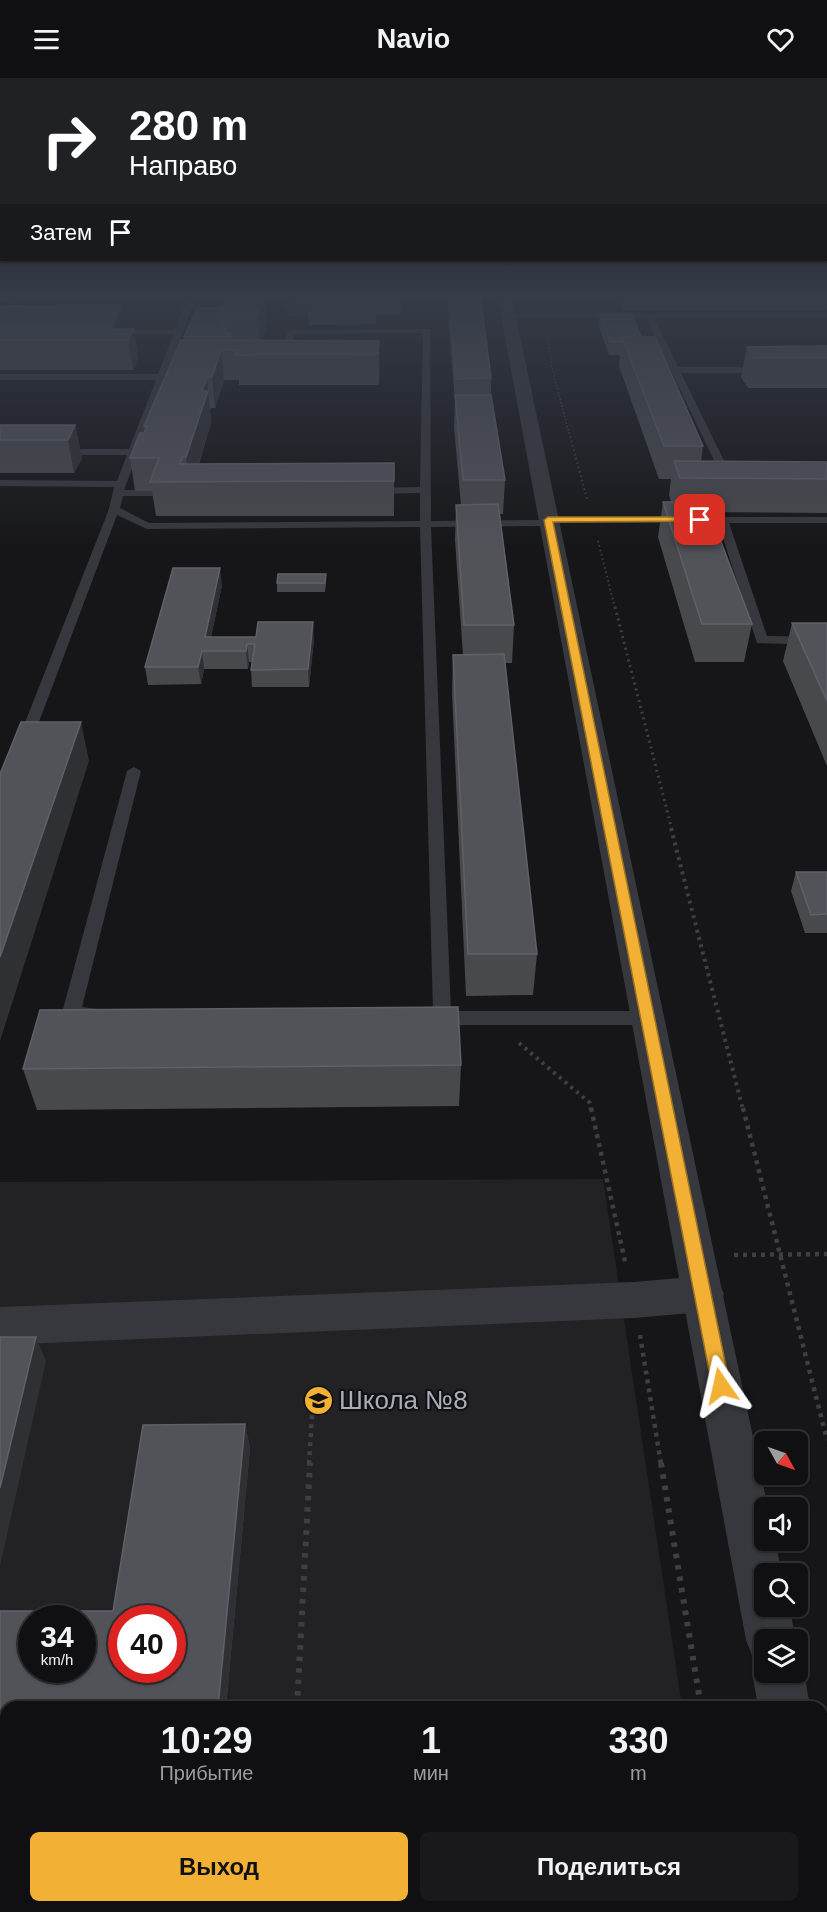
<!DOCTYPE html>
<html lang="ru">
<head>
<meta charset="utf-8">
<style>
	:root { --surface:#101012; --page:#19191b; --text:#f1f3f6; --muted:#9c9d9f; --line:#303032; --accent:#f2b134 }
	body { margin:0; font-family:Arial,sans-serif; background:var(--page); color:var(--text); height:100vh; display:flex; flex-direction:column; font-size:22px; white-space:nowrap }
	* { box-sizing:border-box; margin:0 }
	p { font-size:20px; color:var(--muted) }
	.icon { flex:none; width:33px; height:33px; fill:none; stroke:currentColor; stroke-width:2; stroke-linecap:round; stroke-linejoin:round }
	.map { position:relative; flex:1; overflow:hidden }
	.side { position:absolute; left:0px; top:1623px; width:828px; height:212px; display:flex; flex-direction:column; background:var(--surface); border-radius:18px 18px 0 0; box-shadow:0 2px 4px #0004,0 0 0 2px var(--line) }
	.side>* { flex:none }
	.top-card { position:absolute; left:0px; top:0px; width:828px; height:183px; box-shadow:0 2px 4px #0004,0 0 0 2px var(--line); background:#202124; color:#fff; overflow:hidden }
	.needle { width:39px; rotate:130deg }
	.controls { position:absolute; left:754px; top:1353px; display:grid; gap:12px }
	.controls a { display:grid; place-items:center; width:54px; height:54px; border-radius:9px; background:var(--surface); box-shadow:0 2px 4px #0004,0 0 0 2px var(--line); font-size:30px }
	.speed { position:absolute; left:18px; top:1527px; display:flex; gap:12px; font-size:30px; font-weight:700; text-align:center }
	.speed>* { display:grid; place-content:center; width:78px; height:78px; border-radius:50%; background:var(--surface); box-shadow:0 2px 4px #0004,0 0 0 2px var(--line); line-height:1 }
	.speed small { font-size:15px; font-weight:400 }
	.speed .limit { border:9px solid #d22; background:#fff; color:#111 }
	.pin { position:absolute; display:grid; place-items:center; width:51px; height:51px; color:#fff; margin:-26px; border-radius:12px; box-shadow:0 3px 9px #0006 }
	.me { position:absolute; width:66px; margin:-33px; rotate:349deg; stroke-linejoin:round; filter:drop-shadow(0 0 4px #0008) }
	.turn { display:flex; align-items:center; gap:21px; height:126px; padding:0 30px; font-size:27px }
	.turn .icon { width:78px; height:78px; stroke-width:2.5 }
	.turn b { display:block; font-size:42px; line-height:51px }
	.then { display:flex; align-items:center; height:57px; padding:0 30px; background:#0003; gap:12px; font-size:22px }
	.eta { display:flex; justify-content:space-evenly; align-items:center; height:102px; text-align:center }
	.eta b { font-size:36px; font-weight:700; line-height:42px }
	.action { display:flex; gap:12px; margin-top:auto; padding:12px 30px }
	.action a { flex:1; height:69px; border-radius:9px; background:var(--accent); color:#111; font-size:24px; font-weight:700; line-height:69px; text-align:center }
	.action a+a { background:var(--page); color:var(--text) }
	header { display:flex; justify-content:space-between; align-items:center; height:78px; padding:0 30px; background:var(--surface); font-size:27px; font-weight:700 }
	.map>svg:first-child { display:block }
</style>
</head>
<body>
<header><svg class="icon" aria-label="menu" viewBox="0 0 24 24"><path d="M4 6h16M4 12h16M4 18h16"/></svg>Navio<svg class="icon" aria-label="heart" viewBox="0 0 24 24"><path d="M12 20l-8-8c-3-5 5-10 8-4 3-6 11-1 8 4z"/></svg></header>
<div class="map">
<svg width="827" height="1834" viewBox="0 0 827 1834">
	<rect width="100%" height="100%" fill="#161618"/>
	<!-- built -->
	<path fill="#222225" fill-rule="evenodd" d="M603,1101L682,1629H6V1828H712L713,1834H0V1104ZM32,1540H82V1592H32ZM122,1540H172V1592H122Z"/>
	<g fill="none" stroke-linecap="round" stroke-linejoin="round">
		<!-- path-far5 -->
		<path stroke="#3d3f44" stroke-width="1.5" stroke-dasharray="1.5 2" stroke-linecap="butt" d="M548,259L552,290L569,355"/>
		<!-- path-far4 -->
		<path stroke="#3d3f44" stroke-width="2" stroke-dasharray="1.5 3" stroke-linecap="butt" d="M569,354L587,421
			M598,463L615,530"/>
		<!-- path-far3 -->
		<path stroke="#3d3f44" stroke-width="3" stroke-dasharray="2 4" stroke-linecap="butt" d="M615,529L672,752"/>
		<!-- path-far2 -->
		<path stroke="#3d3f44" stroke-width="4" stroke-dasharray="3 4.5" stroke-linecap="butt" d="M671,750L743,1032
			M519,965L590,1025L591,1032"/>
		<!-- path-far1 -->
		<path stroke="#3d3f44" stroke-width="4.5" stroke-dasharray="4 5" stroke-linecap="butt" d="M591,1030L626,1188
			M743,1030L827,1362
			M734,1177L827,1176
			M640,1257L661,1386
			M309,1386L312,1337"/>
		<!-- path -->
		<path stroke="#3d3f44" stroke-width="6" stroke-dasharray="4.5 7" stroke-linecap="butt" d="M661,1385L701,1629
			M297,1629L310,1385
			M287,1828V1834
			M734,1828L735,1834"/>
		<!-- service -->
		<path fill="#37383d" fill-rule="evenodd" d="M189,216H197L124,412H175L180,415L175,418H123L120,430L149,445L420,443V415L370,416L365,413L370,410L420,409L423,255L295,256L286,273L266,276V272L280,269L289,252H292L430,251L431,443L543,442L548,439H827V445H729L767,558L827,559V567L757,565L718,445H554L549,448L431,449L451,933H648L654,935L657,940L654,945L648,947H435L429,945L426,940L433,934L420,449L147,451L117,437L31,665L24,669L17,665L109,431L114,409L0,408V402L117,403L127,377H56L51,374L56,371H129L156,302H0V296H158L174,256H117L113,254L117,252H175Z
			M508,236H827V240H654L678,289H765L769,292L765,295H681L732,399L727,402L722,399L646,240H505L504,238Z
			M134,689L141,693L82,929L98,931L101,936L98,941C88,944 75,943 65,940L62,935L127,693Z"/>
		<!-- minor -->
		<path fill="#37383d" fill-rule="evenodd" d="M703,1198L718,1203L724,1216L718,1229L703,1234L634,1240L0,1267V1229L634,1204Z"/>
		<!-- tertiary -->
		<path fill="#37383d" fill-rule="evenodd" d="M497,216H511L768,1430H765V1462H775L782,1496H765V1528H789L796,1562H765V1594H798V1580L804,1594L810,1629H758L752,1594L757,1582L753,1580L746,1562Z
			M822,1790L827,1792V1834H796L795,1828H822Z"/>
		<!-- trunk -->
		<path fill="#5b5e65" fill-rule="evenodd" d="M28,216L26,219L0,225V217Z"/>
	</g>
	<!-- wall -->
	<path fill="#47494d" d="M232,216H265L267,247L262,262L379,263V307H239V302H224L215,330H211L210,332L211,345L199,386L394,385V438H156L152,413H135L130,380L144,355V348L185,262L184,259L222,230L231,219Z
		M287,216H401V237H376V246L309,247L308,237L287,238Z
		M448,216H480L491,300V317L505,402L503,436H500L514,547L512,585H505L537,876L533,917L466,918L452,615L453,577H463L455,462L456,427H461L454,349L455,323L448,239Z
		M620,216H827V232H623L619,222Z
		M121,227L122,234L114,251H134L138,281L133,292H0V228Z
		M600,236L641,259L703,368L701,384H827V435L710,434L752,546L744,584H695L658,459L663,424H671L669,417L671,401H659L619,288L620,277H609L599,249Z
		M827,268V310H748L741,299L747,269Z
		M0,347H75L82,380L74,395H0Z
		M277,505H326L325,514H277Z
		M222,507L211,559L314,561L309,609H252L251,592L252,584H249L248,591H204L201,606L148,607L145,589Z
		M792,545H827V688L783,583Z
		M796,794H827V855H805L791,813Z
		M461,987L459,1028L37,1032L23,991Z
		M245,1346L250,1370L226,1629H6V1652H0V1533H113Z"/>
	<!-- shaded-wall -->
	<path fill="#2f3033" d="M264,216L267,247L260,269L257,236Z
		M375,216H376V246Z
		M307,218L308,237L287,238L286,220Z
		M121,227L122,234L110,261L109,254Z
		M134,251L138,281L133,292L128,262Z
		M379,263L380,292L379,307L378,276Z
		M221,272L224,302L215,330L212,299Z
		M207,299L211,345L193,404H189L186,379L202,313Z
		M75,347L82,380L74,395L68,362Z
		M220,490L222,507L208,573L205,559Z
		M313,544L314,561L309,609L308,591Z
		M247,566L249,584L248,591L246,573Z
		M202,573L204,591L201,606L198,589Z
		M81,644L89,683L0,963V879Z
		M36,1259L46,1283L0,1488V1410Z
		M245,1346L250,1370L226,1629H218Z
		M199,1828H208V1834H198Z"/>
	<!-- building -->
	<path fill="#525359" stroke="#5f6168" stroke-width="1.5" fill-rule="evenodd" d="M232,216H264L257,236H224L226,231H222L226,219H231Z
		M287,216H307V218L286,220Z
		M376,216H401V219H376Z
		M449,216H480L491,300L456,301Z
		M121,227L110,251L0,252V228Z
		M197,230H222L224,250H225L226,255H231L230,259H184Z
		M600,236H632L641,259H622V264H610Z
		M134,251L128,262H0V252Z
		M622,259H655L703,368H664Z
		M181,262L379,263L378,276L236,277L238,272H221L212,299H207L202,313H208L186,379H182L180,386L394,385V403L150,404L159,380H130L140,355H144L147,349L144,348Z
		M827,268V280H754L747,269Z
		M455,317H491L505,402H463Z
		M0,347H75L68,362H0Z
		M674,383L827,384V401L680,400Z
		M663,424H706L752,546H702Z
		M498,426L514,547H464L456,427Z
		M173,490H220L205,559H256L258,544H313L308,591L251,592L255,566H247L246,573H202L198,589H145Z
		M278,496H326L325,505H277Z
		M792,545H827V623Z
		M504,576L537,876H468L453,577Z
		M21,644H81L0,879V696Z
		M796,794H827V836L811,837Z
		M458,929L461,987L23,991L40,932Z
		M0,1259H36L0,1410Z
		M245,1346L218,1629H6V1634H0V1533H113L143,1347ZM32,1540H82V1592H32ZM122,1540H172V1592H122Z
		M67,1828H199L198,1834H66Z"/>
	<!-- sky -->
	<linearGradient id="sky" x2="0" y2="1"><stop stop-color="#0c0c0d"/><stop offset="0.46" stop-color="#363c48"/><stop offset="1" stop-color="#363c48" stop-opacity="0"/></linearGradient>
	<rect width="827" height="473" fill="url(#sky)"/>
	<!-- route -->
	<path fill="#f2b134" stroke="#9d7322" stroke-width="1.5" d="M700,439L703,440V443L553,444L730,1308L727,1314L721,1316L715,1314L712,1308L544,442L548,439Z"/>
	<!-- icons -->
	<defs>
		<symbol id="school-disc" viewBox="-11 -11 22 22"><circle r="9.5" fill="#f2b134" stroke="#111113"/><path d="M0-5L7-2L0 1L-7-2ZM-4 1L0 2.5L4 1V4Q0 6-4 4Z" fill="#111"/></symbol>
	</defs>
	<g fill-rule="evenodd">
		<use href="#school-disc" x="302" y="1306" width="33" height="33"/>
	</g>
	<g text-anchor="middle" stroke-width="4.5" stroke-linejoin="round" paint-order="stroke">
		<!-- near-poi labels -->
		<g font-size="26" fill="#a8adb8" stroke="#111113" text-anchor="start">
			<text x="339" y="1331">Школа №8</text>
		</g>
	</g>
</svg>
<div class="controls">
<a><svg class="needle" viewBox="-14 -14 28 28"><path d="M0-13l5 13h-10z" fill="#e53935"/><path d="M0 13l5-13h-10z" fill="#9c9d9f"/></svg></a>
<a><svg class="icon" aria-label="sound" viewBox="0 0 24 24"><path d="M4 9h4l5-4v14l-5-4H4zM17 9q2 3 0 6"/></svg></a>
<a><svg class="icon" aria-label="search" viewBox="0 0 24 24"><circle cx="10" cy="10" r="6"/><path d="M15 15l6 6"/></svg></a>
<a><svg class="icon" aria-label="layers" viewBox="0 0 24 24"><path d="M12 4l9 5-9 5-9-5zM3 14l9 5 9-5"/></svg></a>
</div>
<div class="speed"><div>34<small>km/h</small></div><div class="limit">40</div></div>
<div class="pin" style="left:700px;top:442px;background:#d93025"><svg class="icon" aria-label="arrive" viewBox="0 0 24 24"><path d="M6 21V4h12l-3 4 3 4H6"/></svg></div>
<svg class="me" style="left:721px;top:1308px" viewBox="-20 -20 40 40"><path d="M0-17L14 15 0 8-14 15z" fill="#f2b134" stroke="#fff" stroke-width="4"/></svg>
<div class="top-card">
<div class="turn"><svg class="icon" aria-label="right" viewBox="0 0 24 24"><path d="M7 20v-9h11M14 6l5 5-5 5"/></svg><div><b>280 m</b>Направо</div></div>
<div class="then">Затем<svg class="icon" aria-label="arrive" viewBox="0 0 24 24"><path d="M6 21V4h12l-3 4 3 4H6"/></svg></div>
</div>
<section class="side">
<div class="eta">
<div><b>10:29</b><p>Прибытие</p></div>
<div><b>1</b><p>мин</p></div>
<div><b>330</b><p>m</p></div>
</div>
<div class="action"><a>Выход</a><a>Поделиться</a></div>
</section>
</div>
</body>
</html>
